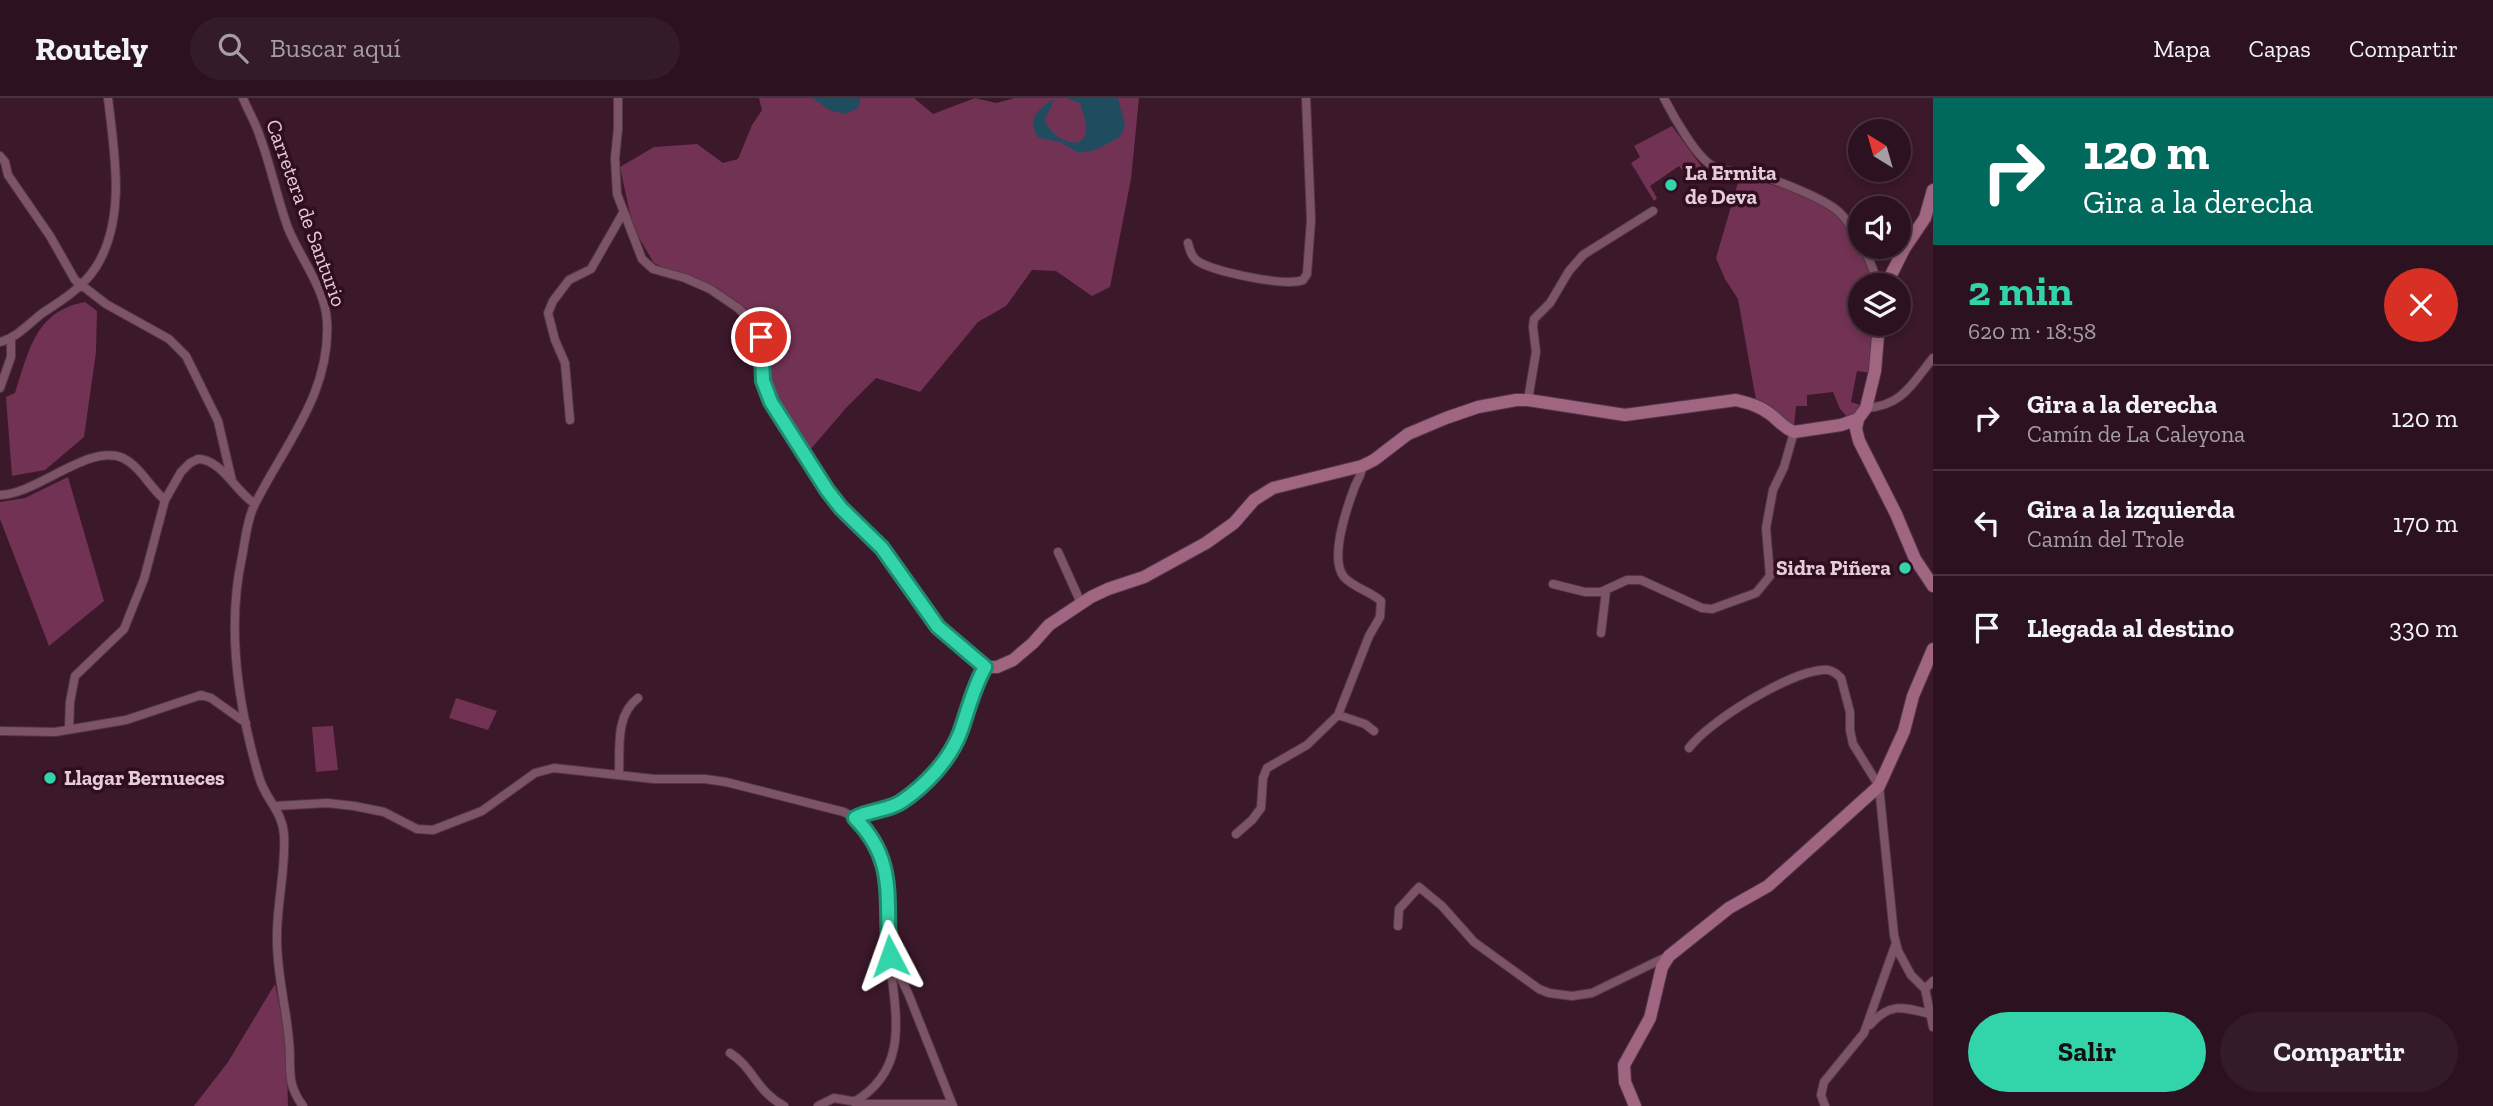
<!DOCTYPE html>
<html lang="es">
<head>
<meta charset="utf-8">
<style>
	:root { --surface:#2c1220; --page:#341b29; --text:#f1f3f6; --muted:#a69ea5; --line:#48323e; --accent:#32d4a9 }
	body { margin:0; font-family:"Zilla Slab",serif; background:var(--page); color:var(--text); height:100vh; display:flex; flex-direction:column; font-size:26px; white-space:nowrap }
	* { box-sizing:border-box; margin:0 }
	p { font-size:23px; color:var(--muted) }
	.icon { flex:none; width:38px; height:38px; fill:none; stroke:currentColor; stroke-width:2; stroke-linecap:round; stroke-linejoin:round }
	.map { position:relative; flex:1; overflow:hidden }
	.details { display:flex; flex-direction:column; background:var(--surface); width:560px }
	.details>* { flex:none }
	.guide { background:#00695c; color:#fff; overflow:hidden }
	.needle { width:46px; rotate:323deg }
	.fabs { position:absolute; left:1848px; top:21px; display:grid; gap:14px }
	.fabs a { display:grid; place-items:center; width:63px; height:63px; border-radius:50%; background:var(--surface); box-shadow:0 4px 10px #0003,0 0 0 2px var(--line); font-size:35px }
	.pin { position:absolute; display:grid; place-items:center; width:60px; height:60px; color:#fff; margin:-30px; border:4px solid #fff; border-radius:50%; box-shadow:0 2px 7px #0007 }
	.me { position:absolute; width:77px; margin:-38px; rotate:356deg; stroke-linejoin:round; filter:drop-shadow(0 0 5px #0008) }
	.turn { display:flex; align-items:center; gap:24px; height:147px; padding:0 35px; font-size:32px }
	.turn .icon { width:91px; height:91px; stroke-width:2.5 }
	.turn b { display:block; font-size:49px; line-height:60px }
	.round { display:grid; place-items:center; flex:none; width:74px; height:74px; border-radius:37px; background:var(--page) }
	.head { display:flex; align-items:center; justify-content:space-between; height:119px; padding:0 35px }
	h1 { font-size:42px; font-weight:700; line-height:52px; color:var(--accent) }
	.cta { display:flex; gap:14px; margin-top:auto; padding:14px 35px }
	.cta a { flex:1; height:80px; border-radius:42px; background:var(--accent); color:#111; font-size:28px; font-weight:700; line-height:80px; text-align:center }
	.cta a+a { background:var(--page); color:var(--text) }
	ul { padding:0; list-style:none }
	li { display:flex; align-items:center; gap:21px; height:105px; padding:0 35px; border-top:2px solid var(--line) }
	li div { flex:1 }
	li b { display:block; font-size:26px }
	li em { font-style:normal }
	header { display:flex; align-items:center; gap:42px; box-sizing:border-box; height:98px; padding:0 35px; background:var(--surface); border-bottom:2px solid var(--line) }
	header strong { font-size:33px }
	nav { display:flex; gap:38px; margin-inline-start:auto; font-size:24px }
	.search { width:490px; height:63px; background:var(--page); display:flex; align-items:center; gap:18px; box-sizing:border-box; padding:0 24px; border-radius:38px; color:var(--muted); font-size:26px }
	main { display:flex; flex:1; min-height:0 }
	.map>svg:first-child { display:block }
</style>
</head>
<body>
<header>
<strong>Routely</strong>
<div class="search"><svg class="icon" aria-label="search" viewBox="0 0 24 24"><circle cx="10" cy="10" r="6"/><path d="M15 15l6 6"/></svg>Buscar aquí</div>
<nav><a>Mapa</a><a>Capas</a><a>Compartir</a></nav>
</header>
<main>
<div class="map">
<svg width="1933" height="1008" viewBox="0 0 1933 1008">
	<rect width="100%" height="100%" fill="#3b182a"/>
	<!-- green -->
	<path fill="#723253" d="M759,0H914L933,16L975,0L996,5L1015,0H1139L1131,81L1110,189L1092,198L1056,173L1032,172L1006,208L978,224L920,294L876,280L846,310L810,352L773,296L761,227L717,195L654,165L633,130L620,69L654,49L697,46L723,65L738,61L752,27L762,12Z
		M1672,28L1704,72L1697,77L1689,69L1683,73L1679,68L1650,88L1657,100L1654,103L1631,65L1640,59L1634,48Z
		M1743,78C1765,85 1818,99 1835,114C1853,131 1867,164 1873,187H1860V226H1876L1871,275L1857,273L1851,304L1863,308L1849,321L1840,311L1833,294L1807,297V308H1796L1794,329L1756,302L1738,201L1725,181L1716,160L1739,81Z
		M85,204L97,213L96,254L84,339L45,372L12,378L6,299L15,295C29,253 35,213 85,204Z
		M68,379L104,503L49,548L0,421V404L25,400Z
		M456,600L497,613L488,632L449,620Z
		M333,628L338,672L316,674L312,629Z
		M275,886L286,941L288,1008H194L228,964Z"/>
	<!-- water -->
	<path fill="#204c5f" d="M813,0H859L860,2L858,10L845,16L829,12Z
		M1066,0H1118L1125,27L1120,39L1095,52L1079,55L1060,44L1039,40C1025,23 1038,10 1054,1L1045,22C1050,40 1083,56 1086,33C1087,25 1082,12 1080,5Z"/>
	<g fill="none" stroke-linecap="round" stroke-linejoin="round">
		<defs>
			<path id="street" d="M243,0C248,13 256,25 260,39C271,68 277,100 288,130C300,160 325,190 327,223C331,296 284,347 254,408C247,422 245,443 242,459C226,532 238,608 259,679C265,701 283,714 284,737C286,770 277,804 277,838C276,873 286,907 289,943C292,970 285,984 303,1008
				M1664,0C1672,16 1698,63 1715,69C1727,74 1744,74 1757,77C1777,82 1826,101 1840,115C1849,123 1854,136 1860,147
				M0,58L5,64L8,77L50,138L75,182L106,206L169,241L186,258L218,323L232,383
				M1188,145C1190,153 1192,160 1199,164C1217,174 1285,189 1303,182L1307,176L1311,122L1306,0
				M1862,149L1867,156L1879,187
				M1867,156L1881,157L1904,151
				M0,244C17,240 30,224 44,214C63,202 84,188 96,169C127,120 114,53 108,0
				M0,290L11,259V241
				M1528,302L1536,254L1533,229L1534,221L1550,205L1569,173L1583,157L1653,113
				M1866,310C1902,308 1912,286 1933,260
				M570,322L565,265L555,242L548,215L553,203L569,182L591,171L623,115
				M0,397C38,396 88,345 123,360C141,369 150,390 165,402
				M1058,454L1081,505
				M1553,486L1585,494H1601L1627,482H1641L1702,510L1712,511L1756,495L1770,478L1766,430L1773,392L1784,369L1794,334
				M1601,535L1606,493
				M1338,617L1365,626L1374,633
				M69,631L70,604L75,578L124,531L144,481L165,402L181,374L190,365L198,361C221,361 237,395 255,406
				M0,633L55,634L126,622L201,597L211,600L246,625
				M1689,650C1709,623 1788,575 1822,572C1830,571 1835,574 1841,580L1850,614V632L1853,646L1879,688L1894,837L1898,853L1911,877L1925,891L1933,929
				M619,677C620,651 615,617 638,600
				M275,708L327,705L354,708L384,714L417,731L433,732L482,713L535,675L554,670L654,681H705L726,684L844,714L855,720C869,712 887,713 901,704C925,688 950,663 960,635C968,613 973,590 985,569L938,529L882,451L826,392L771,304L763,283L761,239L756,227L738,210L710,191L685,180L653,171L642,161L617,96L615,60L618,31V0
				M855,720L873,742L883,764L888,785L890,858L908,895L953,1008
				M1236,736L1252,722L1261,710L1263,680L1267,670L1307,647L1338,617L1369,538L1380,519L1381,503C1370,493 1354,490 1344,479C1329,461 1347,409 1355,388C1358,381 1362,376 1362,368
				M1398,828L1399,811L1419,789L1442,808L1474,844L1539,891L1549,895L1572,898L1592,895L1666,859
				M1925,891L1933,883
				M1870,927C1890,904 1903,909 1930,916
				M730,955C753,969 756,993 784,1008
				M854,1004C907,973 897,923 891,871L894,867
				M818,1008L834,1000L868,1006H951
				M1825,1008L1821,997L1824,984L1864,935L1896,845"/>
			<path id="secondary" d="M1886,187L1904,151L1925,120L1933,92
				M1879,226L1875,273L1866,310L1858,321L1856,331L1859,343L1896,416L1915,461L1933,488
				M985,569H997L1013,562L1033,545L1049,527L1091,499L1108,491L1144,479L1206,445L1234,425L1254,402L1273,390L1362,368L1374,362L1408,336L1446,320L1478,309L1516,302H1528L1625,317L1736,302C1748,305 1760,308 1770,316C1778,322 1784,330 1794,334L1841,327L1858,321
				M1635,1008L1625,984L1624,967L1650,920L1662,869L1669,858L1729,810L1768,788L1879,688L1904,633L1913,598L1933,551"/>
		</defs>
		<!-- street casing -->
		<use href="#street" stroke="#533746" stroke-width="10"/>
		<!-- secondary casing -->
		<use href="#secondary" stroke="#533746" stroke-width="14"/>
		<!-- street -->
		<use href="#street" stroke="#7d5467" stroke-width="8"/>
		<!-- secondary -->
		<use href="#secondary" stroke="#a06581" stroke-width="12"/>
	</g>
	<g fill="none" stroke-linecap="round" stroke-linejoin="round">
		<defs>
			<path id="route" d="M761,239L763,283L771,304L827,392L841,410L882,450L938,529L985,569C973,590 968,613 960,635C949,663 925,688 901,704C887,713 869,712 855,720C899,765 884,803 890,858"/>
		</defs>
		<!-- route casing -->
		<use href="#route" stroke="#208a6e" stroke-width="18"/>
		<!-- route -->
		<use href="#route" stroke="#32d4a9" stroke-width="12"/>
	</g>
	<!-- markers -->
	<g fill="#32d4a9" stroke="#300e20" stroke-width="2.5">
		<circle cx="1671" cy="87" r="7"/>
		<circle cx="1905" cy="470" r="7"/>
		<circle cx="50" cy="680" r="7"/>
	</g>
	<g text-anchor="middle" stroke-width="7" stroke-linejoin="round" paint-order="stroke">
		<!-- poi labels -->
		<g font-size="21" font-weight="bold" fill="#e5cdd7" stroke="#300e20" text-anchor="start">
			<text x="1685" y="82">La Ermita<tspan x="1685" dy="24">de Deva</tspan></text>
			<text x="1891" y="477" text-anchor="end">Sidra Piñera</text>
			<text x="64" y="687">Llagar Bernueces</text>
		</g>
		<!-- street labels -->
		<g font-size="21" fill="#e5cdd7" stroke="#300e20">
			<text transform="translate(306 115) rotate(70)" y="7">Carretera de Santurio</text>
		</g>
	</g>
</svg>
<div class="fabs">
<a><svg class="needle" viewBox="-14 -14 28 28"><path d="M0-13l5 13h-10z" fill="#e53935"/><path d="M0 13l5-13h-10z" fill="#a69ea5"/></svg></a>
<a><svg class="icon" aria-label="sound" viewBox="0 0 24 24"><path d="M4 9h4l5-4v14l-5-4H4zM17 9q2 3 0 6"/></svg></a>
<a><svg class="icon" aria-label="layers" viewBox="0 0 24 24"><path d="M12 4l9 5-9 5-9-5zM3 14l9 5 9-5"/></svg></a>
</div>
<div class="pin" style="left:761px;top:239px;background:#d93025"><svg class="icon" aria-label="arrive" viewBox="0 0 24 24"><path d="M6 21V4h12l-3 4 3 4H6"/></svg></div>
<svg class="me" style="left:890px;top:858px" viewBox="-20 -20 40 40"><path d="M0-17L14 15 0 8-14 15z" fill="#32d4a9" stroke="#fff" stroke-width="4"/></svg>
</div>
<section class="details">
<div class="guide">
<div class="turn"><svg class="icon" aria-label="right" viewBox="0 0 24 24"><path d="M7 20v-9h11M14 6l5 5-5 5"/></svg><div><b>120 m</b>Gira a la derecha</div></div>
</div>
<div class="head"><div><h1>2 min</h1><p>620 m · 18:58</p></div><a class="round" style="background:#d93025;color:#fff"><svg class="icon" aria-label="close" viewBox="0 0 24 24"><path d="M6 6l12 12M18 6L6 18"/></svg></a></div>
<ul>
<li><svg class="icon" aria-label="right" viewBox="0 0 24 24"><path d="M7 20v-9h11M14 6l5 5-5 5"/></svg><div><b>Gira a la derecha</b><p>Camín de La Caleyona</p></div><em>120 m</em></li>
<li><svg class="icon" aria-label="left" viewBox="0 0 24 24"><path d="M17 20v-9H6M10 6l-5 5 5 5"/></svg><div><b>Gira a la izquierda</b><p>Camín del Trole</p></div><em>170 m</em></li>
<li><svg class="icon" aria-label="arrive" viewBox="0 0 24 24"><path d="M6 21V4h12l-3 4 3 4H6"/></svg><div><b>Llegada al destino</b></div><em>330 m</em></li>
</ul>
<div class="cta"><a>Salir</a><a>Compartir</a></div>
</section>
</main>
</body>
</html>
